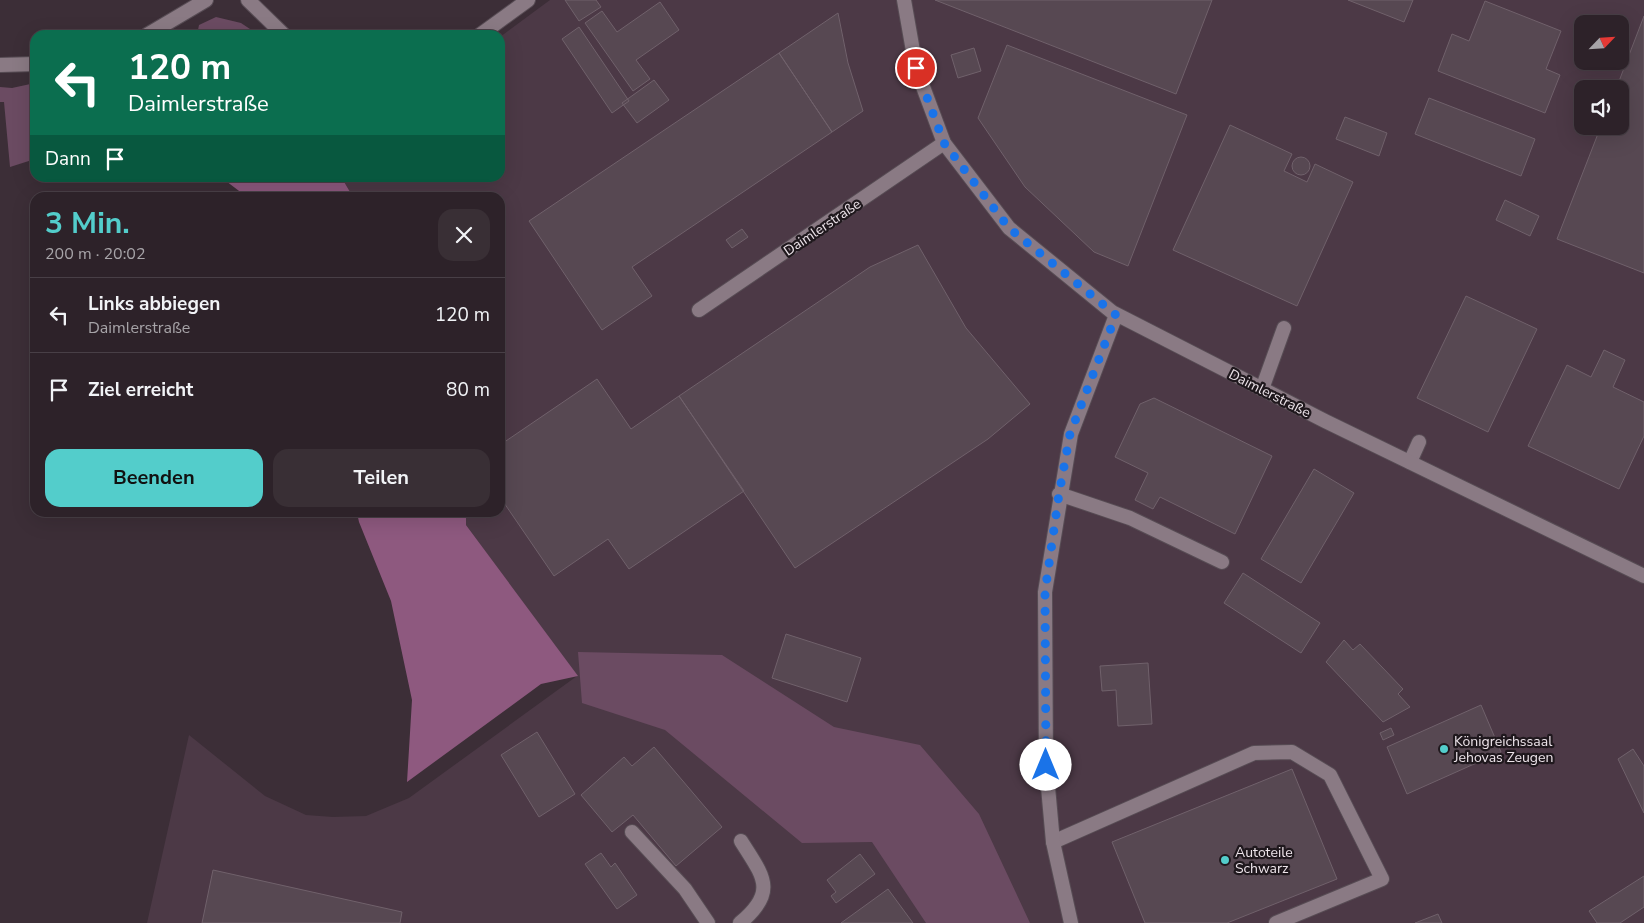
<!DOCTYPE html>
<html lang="de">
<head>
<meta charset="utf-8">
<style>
	:root { --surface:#2d2229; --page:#392f35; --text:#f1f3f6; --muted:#a7a4a8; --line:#483f46; --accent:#53cdcb }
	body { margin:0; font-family:"Nunito Sans",sans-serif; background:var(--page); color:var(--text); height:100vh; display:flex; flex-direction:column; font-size:19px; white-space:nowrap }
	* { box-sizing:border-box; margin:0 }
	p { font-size:16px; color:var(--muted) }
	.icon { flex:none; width:28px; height:28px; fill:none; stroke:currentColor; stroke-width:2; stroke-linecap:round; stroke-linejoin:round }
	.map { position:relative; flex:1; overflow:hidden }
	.side { position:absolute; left:30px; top:192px; width:475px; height:325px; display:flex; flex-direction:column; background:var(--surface); border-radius:15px; box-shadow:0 5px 20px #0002,0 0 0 1px var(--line) }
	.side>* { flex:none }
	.top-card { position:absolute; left:30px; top:30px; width:475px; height:152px; border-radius:15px; box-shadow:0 5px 20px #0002,0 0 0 1px var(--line); background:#0b6e4f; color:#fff; overflow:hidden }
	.needle { width:32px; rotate:65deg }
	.tools { position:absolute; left:1574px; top:15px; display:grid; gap:10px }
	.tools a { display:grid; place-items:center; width:55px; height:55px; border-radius:10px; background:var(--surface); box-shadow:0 5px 20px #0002,0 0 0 1px var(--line); font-size:25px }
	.pin { position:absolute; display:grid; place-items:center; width:42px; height:42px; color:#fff; margin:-21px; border:2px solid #fff; border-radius:50%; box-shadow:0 1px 5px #0007 }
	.me { position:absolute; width:55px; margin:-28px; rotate:0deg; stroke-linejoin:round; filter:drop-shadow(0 0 4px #0008) }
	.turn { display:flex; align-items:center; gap:18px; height:105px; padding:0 15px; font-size:22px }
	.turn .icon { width:65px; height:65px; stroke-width:2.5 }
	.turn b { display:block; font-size:35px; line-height:42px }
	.then { display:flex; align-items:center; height:48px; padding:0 15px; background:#0003; gap:10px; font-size:19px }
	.round { display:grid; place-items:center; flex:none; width:52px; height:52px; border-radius:15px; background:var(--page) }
	.headline { display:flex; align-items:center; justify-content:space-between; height:85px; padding:0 15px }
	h1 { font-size:30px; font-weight:700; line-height:38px; color:var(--accent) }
	.action { display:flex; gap:10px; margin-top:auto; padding:10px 15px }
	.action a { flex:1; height:58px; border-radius:15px; background:var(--accent); color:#111; font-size:20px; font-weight:700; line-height:58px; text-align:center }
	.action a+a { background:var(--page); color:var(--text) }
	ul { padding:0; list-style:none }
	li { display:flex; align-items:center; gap:15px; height:75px; padding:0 15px; border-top:1px solid var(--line) }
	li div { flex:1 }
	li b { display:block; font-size:19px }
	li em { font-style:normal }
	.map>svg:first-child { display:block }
</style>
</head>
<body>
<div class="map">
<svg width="1644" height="923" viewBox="0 0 1644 923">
	<rect width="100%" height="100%" fill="#3c2e37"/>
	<!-- built -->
	<path fill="#4c3946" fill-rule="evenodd" d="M550,0H1644V923H147L189,735L265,796L306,815L333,817L366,816L409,798L577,676L466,525V513L500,512V198L353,197L343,180L346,178H500V37ZM1582,24H1620V61H1582ZM1582,89H1620V126H1582Z"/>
	<!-- green -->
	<path fill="#6b4b62" d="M216,17L241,23L259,35H197L199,25Z
		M35,83V159L10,167L4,102H0V87L12,88Z
		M578,652L722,655L834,727L920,745L979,814L1030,923H926L872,842L802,843L665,730L582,703Z"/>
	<!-- forest -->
	<path fill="#8e597f" d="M222,178H346L343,180L353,197H247Z
		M357,513H466V525L578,676L541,684L407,782L412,700L391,601L359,522Z"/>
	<!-- building -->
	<path fill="#574852" stroke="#70616b" d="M565,0H596L601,7L579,21Z
		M935,0H1212L1176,94Z
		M1348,0H1413L1404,22Z
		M1485,1L1561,31L1546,69L1560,75L1545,113L1438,71L1452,34L1469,41Z
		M660,2L679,30L636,60L650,79L633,91L585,23L602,11L617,32Z
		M838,13L848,63L863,111L832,132L779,53Z
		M1644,16V273L1557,239L1601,126H1620V89H1616Z
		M579,27L629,101L612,113L562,39Z
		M1007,45L1187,115L1128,266L1094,252L1025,187L978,118Z
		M974,48L981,71L958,78L951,55Z
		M779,53L832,132L632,267L652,296L602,330L529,221Z
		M654,80L669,100L637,123L622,103Z
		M1429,98L1535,139L1521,176L1415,134Z
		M1345,117L1387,133L1379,156L1336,139Z
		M1230,125L1292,154L1284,171L1307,182L1315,164L1353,182L1297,306L1173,250Z
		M1292 166a9 9 0 1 1 18 0a9 9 0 1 1-18 0Z
		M1505,200L1539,216L1530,236L1496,220Z
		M742,229L748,237L732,248L726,240Z
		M918,245L966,328L1030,404L988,439L795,568L679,396L870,267Z
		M1466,296L1537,329L1488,432L1417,398Z
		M1604,350L1625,360L1613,387L1644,402V436L1619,489L1528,446L1567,365L1591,377Z
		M597,379L631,429L679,396L744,491L629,569L608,539L554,576L500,497V445Z
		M1154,398L1272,456L1235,534L1160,497L1153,509L1135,500L1148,473L1115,457L1140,404Z
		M1314,469L1354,493L1301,583L1261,559Z
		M1243,573L1320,623L1301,653L1224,603Z
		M786,634L861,658L847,702L772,678Z
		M1344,640L1353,650L1360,644L1403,689L1398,694L1410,707L1383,722L1326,662Z
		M1148,663L1152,724L1118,726L1116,690L1102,691L1100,666Z
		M1481,705L1501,752L1407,794L1387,747Z
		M1391,728L1394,735L1383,740L1380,733Z
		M537,732L575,794L539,817L501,755Z
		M654,747L722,827L676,866L633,815L612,832L581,795L624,757L632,766Z
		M1633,749L1644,766V813L1618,759Z
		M1292,769L1337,879L1227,923H1145L1112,842Z
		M601,853L611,867L615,863L637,895L617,909L585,864Z
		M860,854L875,874L836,903L831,896L836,892L827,880Z
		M213,870L402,912L400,923H202Z
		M1644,876V907L1620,923H1597L1589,911Z
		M888,889L913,923H841Z
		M1438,914L1442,923H1415Z"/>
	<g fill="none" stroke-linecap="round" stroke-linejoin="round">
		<defs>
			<path id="service" d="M699,310L944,143
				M1262,389L1284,328
				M1410,462L1419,442
				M1059,494L1130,518L1222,562
				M632,832L685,889L708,923
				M1053,842L1254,753L1292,752L1330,775L1382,879L1276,923
				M740,923C779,891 762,875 741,841"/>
			<path id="minor" d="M248,0L284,35
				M904,0L916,68L944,143L1009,228L1112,312L1325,421L1644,576
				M147,35L206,0
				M480,35L528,0
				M0,65L35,64
				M1071,923L1053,842L1046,765L1045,592L1071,434L1116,315"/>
		</defs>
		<!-- service casing -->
		<use href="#service" stroke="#574c54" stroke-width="16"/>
		<!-- minor casing -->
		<use href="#minor" stroke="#574c54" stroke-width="16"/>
		<!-- service -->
		<use href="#service" stroke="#8a7a84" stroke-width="14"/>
		<!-- minor -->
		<use href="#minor" stroke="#8a7a84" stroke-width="14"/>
	</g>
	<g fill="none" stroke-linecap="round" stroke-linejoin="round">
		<!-- route -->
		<path stroke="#1a73e8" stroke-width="9" stroke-dasharray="0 16.2" d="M916,68L944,143L1009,228L1116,315L1070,434L1059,494L1045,592L1046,765"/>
	</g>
	<!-- markers -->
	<g fill="#53cdcb" stroke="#1f181d" stroke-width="2">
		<circle cx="1444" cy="749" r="5"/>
		<circle cx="1225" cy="860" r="5"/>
	</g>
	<g text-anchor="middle" stroke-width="4.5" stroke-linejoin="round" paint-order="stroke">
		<!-- street labels -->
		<g font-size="14" fill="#ede4ea" stroke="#1f181d">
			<text transform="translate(822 227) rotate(-34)" y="5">Daimlerstraße</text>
			<text transform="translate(1270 393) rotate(27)" y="5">Daimlerstraße</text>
		</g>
		<!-- poi labels -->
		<g font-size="14" fill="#ede4ea" stroke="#1f181d" text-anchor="start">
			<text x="1454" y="746">Königreichssaal<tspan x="1454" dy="16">Jehovas Zeugen</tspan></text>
			<text x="1235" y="857">Autoteile<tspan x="1235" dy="16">Schwarz</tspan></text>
		</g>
	</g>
</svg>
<div class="tools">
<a><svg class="needle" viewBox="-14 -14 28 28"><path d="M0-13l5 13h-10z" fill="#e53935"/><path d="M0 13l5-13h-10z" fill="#a7a4a8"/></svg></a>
<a><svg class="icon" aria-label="sound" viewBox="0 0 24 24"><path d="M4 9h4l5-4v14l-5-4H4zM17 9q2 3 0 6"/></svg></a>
</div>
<div class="pin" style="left:916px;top:68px;background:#d93025"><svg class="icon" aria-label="arrive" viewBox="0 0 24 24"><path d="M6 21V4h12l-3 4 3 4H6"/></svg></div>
<svg class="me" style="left:1046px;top:765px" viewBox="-20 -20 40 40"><circle r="19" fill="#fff"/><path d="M0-13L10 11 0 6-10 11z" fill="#1a73e8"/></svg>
<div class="top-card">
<div class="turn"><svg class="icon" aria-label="left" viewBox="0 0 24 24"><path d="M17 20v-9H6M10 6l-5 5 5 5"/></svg><div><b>120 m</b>Daimlerstraße</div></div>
<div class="then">Dann<svg class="icon" aria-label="arrive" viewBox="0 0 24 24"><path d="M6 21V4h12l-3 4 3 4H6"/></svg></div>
</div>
<section class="side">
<div class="headline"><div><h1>3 Min.</h1><p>200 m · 20:02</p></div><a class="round"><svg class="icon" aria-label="close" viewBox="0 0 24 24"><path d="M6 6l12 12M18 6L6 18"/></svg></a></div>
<ul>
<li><svg class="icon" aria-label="left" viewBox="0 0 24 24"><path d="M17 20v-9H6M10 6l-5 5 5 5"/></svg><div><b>Links abbiegen</b><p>Daimlerstraße</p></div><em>120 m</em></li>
<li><svg class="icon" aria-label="arrive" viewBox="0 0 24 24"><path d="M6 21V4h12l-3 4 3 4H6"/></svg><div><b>Ziel erreicht</b></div><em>80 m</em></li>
</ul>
<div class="action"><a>Beenden</a><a>Teilen</a></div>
</section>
</div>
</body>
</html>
